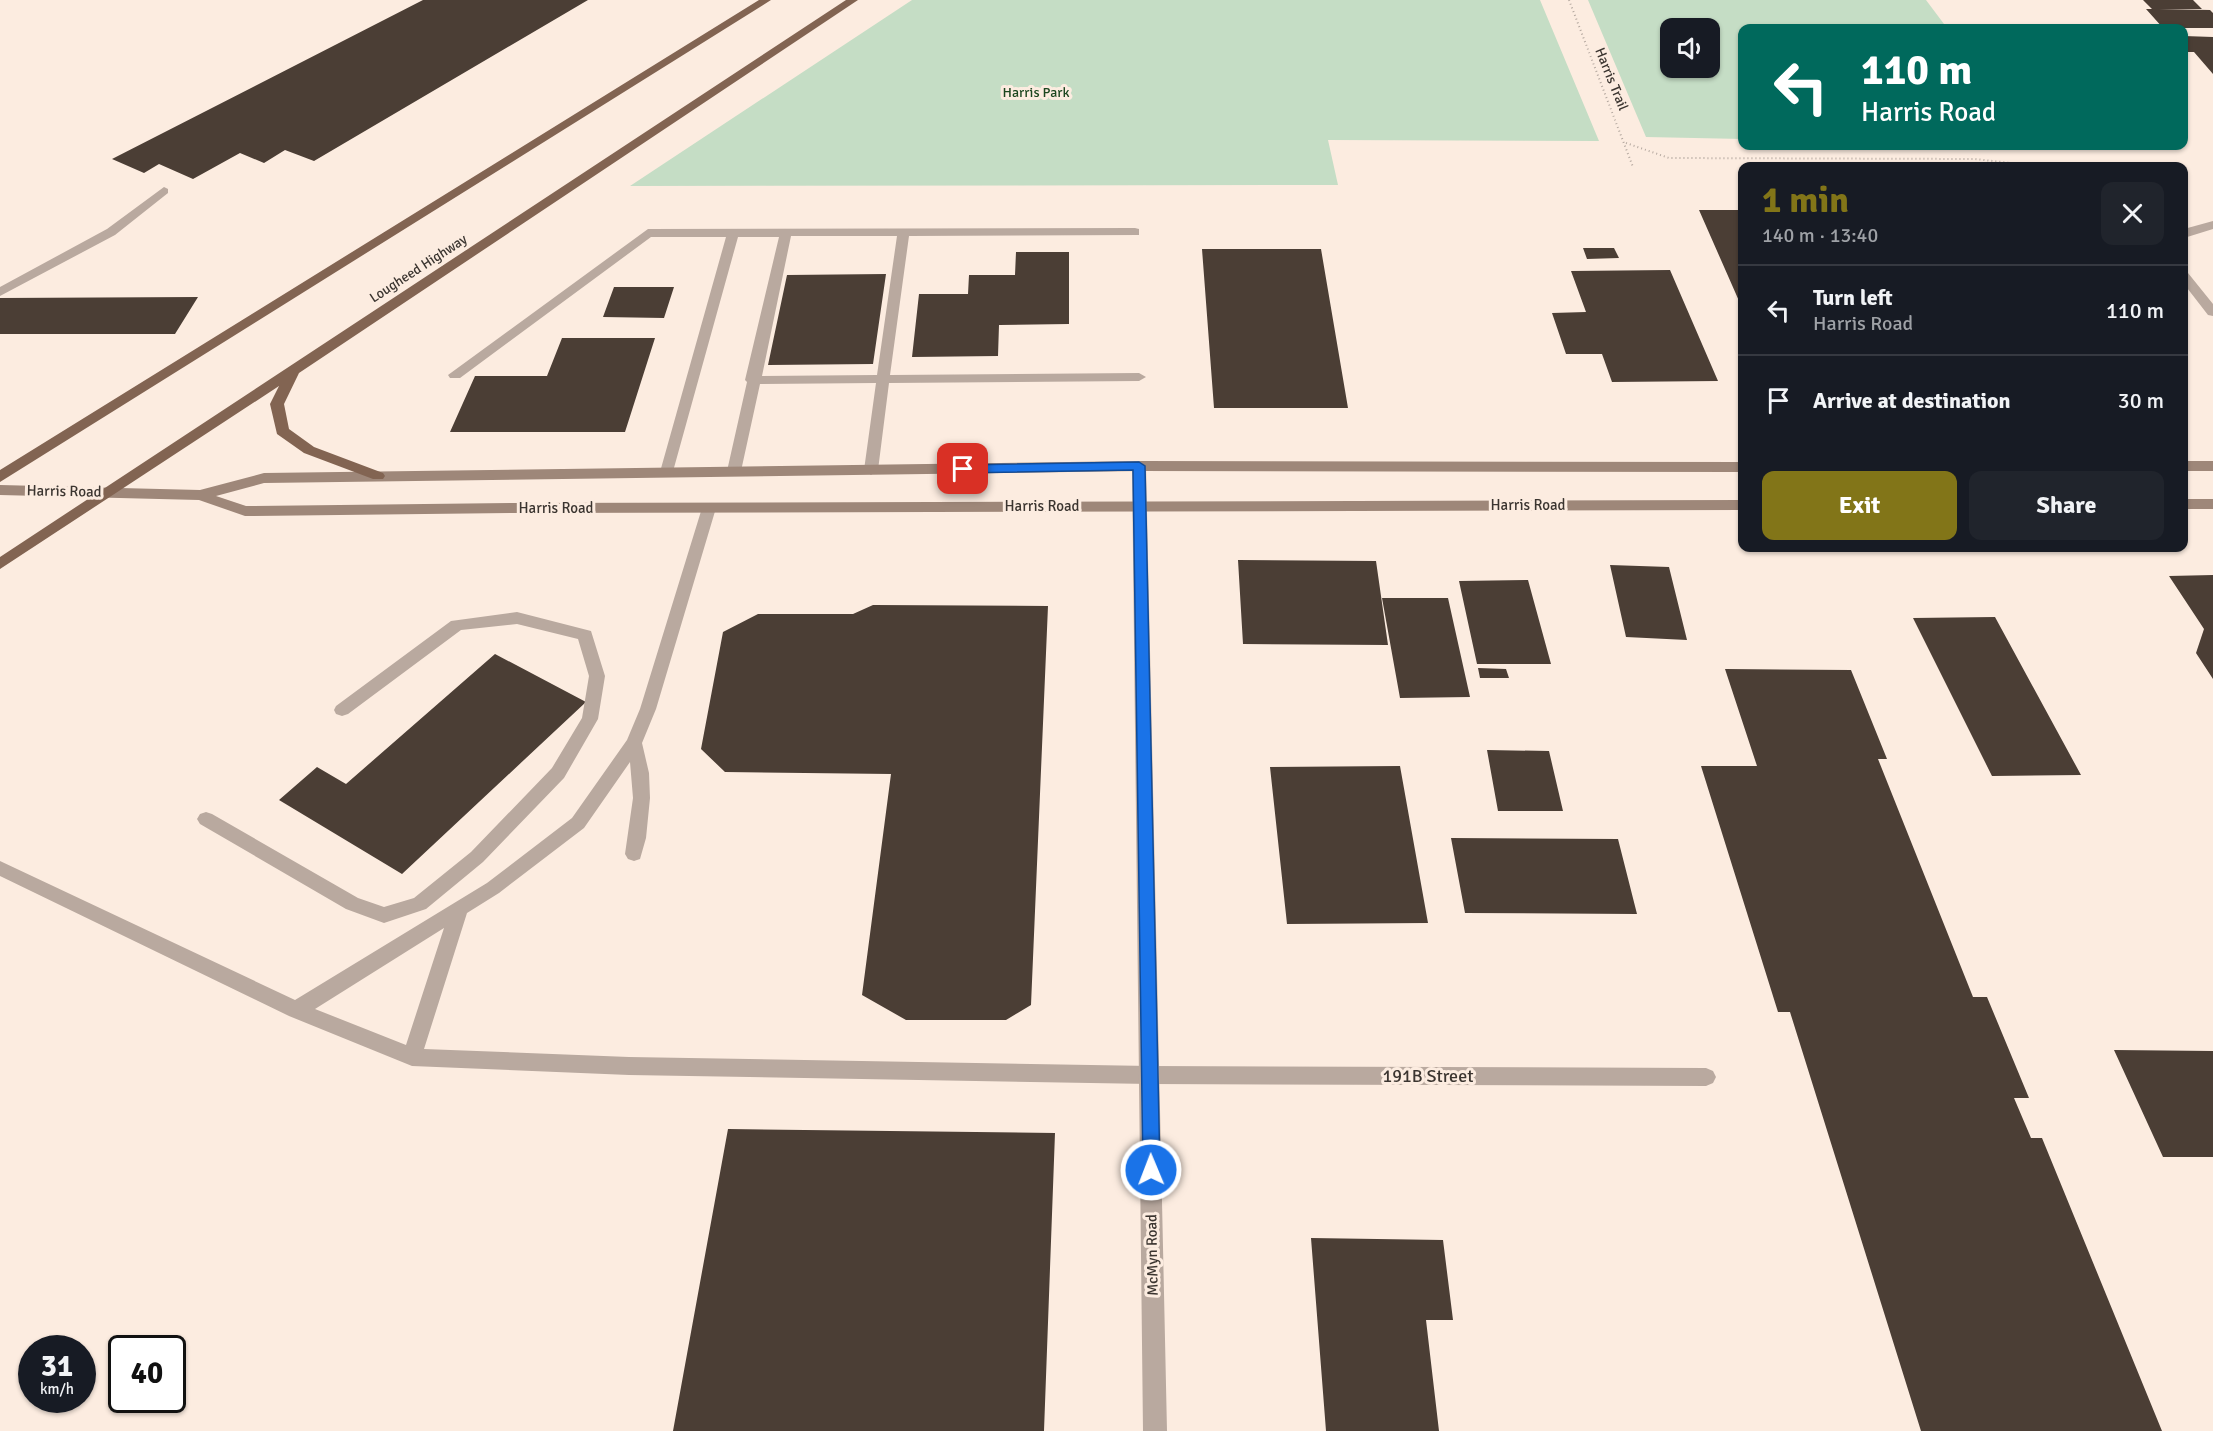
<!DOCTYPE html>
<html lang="en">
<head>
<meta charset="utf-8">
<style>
	:root { --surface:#171b24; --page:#20242c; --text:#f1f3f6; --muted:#9ea1a6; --line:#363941; --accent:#827518 }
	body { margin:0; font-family:Signika,sans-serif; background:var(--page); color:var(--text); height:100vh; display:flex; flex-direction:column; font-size:22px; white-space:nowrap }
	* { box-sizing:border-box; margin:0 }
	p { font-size:20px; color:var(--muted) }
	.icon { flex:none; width:33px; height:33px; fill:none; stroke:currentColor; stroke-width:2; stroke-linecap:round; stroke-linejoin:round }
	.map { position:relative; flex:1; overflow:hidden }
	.side { position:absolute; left:1738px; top:162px; width:450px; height:390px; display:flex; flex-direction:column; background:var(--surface); border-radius:12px; box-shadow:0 2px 4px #0004 }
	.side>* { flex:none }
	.top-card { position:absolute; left:1738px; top:24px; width:450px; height:126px; border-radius:12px; box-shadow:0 2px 4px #0004; background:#00695c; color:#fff; overflow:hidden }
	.tools { position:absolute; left:1660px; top:18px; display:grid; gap:12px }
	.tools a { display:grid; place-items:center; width:60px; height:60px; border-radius:12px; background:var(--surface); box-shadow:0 2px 4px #0004; font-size:30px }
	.speed { position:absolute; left:18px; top:1335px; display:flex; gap:12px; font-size:30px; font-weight:700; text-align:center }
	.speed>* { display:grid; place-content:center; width:78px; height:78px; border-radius:50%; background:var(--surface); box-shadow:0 2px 4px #0004; line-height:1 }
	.speed small { font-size:15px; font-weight:400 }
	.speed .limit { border:3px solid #111; border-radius:9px; background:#fff; color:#111 }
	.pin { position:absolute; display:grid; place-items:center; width:51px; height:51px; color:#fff; margin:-26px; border-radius:12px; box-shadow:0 3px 9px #0006 }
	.me { position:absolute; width:66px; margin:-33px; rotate:359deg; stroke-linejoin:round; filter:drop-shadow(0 0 4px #0008) }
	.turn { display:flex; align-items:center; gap:21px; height:126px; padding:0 24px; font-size:27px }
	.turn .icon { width:78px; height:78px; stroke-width:2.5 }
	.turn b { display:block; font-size:42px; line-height:51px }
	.round { display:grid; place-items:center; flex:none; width:63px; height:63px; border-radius:12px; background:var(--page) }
	.overview { display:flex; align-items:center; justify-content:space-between; height:102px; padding:0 24px }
	h1 { font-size:36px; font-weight:700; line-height:45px; color:var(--accent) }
	.primary-button { display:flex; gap:12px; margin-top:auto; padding:12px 24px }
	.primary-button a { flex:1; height:69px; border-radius:12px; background:var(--accent); color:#fff; font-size:24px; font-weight:700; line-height:69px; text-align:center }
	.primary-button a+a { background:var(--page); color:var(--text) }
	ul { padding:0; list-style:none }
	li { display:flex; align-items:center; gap:18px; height:90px; padding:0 24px; border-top:2px solid var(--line) }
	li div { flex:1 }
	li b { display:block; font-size:22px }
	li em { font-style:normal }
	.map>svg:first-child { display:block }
</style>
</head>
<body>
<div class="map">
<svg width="2213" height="1431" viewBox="0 0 2213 1431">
	<rect width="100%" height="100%" fill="#fcece0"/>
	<!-- green -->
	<path fill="#c5ddc5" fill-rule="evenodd" d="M912,0H1540L1599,141L1328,140L1338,185L630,186Z
		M1588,0H1926L1947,28H1743V139L1646,137ZM1671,28H1710V68H1671Z"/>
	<!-- building -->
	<path fill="#4b3e35" d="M423,0H588L314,161L285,150L264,163L240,153L193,179L159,164L144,173L112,159Z
		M2143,0H2193L2202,9H2159L2210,10L2213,13V28H2163L2146,9H2152Z
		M2184,36L2213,37V74L2194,52H2184Z
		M1699,210H1743V310Z
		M1583,248H1614L1619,258L1587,259Z
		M1202,249H1321L1348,408H1214Z
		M1016,252H1069V324L999,325L998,356L912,357L919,294H968L969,275H1015Z
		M1670,270L1718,381L1612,382L1602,354H1566L1552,313L1586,312L1571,271Z
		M886,274L873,364L768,365L787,275Z
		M614,287H674L664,318L603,317Z
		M198,297L175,334H0V298Z
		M562,338H655L625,432H450L475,376H547Z
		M1238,560L1376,561L1388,645L1243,644Z
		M1610,565L1669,567L1687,640L1626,637Z
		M2213,575V679L2196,653L2204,629L2169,576Z
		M1528,580L1551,664H1477L1459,581Z
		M1382,598H1448L1470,697L1400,698Z
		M873,605L1048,606L1031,1005L1006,1020H906L862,995L891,774L725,772L701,749L723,632L758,614H853Z
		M1995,617L2081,775L1992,776L1913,618Z
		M495,654L586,702L402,874L279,800L317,767L346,784Z
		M1478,668L1506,669L1509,678H1480Z
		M1725,669L1851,670L1887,759H1878L1973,997H1987L2029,1098H2014L2031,1138H2042L2162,1431H1921L1790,1012H1778L1701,766H1757Z
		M1487,750L1549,751L1563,811H1498Z
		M1400,766L1428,923L1287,924L1270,767Z
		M1451,838L1618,839L1637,914L1465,913Z
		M2114,1050L2213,1051V1157H2163Z
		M728,1129L1055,1133L1044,1431H673Z
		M1311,1238L1443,1240L1453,1320H1426L1439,1431H1326Z"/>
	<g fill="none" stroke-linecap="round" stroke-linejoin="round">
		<!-- path -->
		<path stroke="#b5a9a0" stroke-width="2" stroke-dasharray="1 3" stroke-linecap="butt" d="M1569,0L1633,167
			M1626,143L1669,158L1975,159L2037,166"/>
		<!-- service -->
		<path fill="#b9a99f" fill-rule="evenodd" d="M164,187L168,189V193L115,235L0,296V287L107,229Z
			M1135,228L1139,229V235L909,236L890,375L1139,373L1146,377L1139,381L889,383L878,470L871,475L864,470L876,383L760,384L741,471L734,476L727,471L747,382L745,380L779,237H738L672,475H662L660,472L726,237H651L460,378H450L448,375L648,229ZM791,236H897L877,375L762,376Z
			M709,503L716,508L656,709L642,743L649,773L650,798L646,838L640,859L634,861L628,859L625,854L633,798L630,762L584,828L499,893L467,913L424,1049L629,1057L1150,1066L1157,1069L1160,1075L1157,1081L1150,1084L629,1075L412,1066L289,1016L0,876V861L295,1000L487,883L572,818L627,740L640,709L702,508ZM444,928L406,1045L315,1009Z
			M517,612L591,631L605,676L598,719L564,778L483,862L426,909L384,923L346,909L200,824L197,819L200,814L206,812L212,814L358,898L384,907L414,898L471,852L552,768L582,718L589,676L578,639L517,624L461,630L348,714L342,716L336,714L334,710L336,706L451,621Z"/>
		<!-- minor -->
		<path fill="#b9a99f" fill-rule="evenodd" d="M1150,1066L1706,1068L1713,1071L1716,1077L1713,1083L1706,1086L1150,1084L1143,1081L1140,1075L1143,1069Z"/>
		<!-- tertiary -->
		<path fill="#b9a99f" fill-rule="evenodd" d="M2213,221V229L2184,238V229Z
			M2184,272L2188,273L2213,304V316L2208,315L2184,284Z
			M1139,461L1146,466L1167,1431H1143L1132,466Z"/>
		<!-- secondary -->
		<path fill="#9e8779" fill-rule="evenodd" d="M1139,461L1743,462V472L1139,471L264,483L216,496L246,506L513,503L1743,500V510L513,513L245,516L199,500L0,495V485L200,490L264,473Z
			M2184,461H2213V471H2184Z
			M2184,499H2213V509H2184Z"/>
		<!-- trunk -->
		<path fill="#826452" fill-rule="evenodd" d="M759,0H771L0,482V470Z
			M846,0H858L299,373L284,404L289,429L314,447L383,473L385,476L383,479H373L304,453L277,434L270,404L279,386L0,569V557Z"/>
	</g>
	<!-- route -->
	<path fill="#1a73e8" stroke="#114b97" stroke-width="1.5" d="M1139,462L1145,466L1160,1170L1157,1176L1151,1178L1145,1176L1143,1170L1133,470L963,473L957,469L963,465Z"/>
	<g text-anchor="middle" stroke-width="6" stroke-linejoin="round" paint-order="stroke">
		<!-- far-street labels -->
		<g font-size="14" fill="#3b3530" stroke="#fcece0">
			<text transform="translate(1612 79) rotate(68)" y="5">Harris Trail</text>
			<text transform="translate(418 268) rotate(-33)" y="5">Lougheed Highway</text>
		</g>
		<!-- far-park labels -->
		<g font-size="14" fill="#1c461f" stroke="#fcece0">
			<text x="1036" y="97">Harris Park</text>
		</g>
		<!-- street labels -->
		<g font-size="15" fill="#3b3530" stroke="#fcece0">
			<text transform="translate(64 491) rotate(1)" y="5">Harris Road</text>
			<text x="1528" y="510">Harris Road</text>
			<text x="1042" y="511">Harris Road</text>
			<text x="556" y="513">Harris Road</text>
			<text transform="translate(1152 1255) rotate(-91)" y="5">McMyn Road</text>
		</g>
		<!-- near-street labels -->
		<g font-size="18" fill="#3b3530" stroke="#fcece0">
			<text x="1428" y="1082">191B Street</text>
		</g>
	</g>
</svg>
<div class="tools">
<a><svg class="icon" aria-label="sound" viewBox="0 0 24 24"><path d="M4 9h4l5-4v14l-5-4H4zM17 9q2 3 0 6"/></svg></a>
</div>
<div class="speed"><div>31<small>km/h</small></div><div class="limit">40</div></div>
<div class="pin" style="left:963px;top:469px;background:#d93025"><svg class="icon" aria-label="arrive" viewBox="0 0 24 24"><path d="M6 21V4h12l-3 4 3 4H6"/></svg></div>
<svg class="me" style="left:1151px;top:1170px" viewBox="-20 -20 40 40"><circle r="17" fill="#1a73e8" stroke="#fff" stroke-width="3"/><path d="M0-11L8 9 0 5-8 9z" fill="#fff"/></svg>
<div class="top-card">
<div class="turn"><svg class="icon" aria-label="left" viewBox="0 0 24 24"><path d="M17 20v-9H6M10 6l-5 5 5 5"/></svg><div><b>110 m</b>Harris Road</div></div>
</div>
<section class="side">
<div class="overview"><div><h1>1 min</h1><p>140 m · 13:40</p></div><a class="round"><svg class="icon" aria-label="close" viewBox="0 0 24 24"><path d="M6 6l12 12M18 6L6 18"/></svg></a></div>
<ul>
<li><svg class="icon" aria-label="left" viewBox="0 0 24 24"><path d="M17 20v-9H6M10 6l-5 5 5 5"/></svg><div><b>Turn left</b><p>Harris Road</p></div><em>110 m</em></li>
<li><svg class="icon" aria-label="arrive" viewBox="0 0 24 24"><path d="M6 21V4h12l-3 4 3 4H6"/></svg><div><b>Arrive at destination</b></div><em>30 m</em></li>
</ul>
<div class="primary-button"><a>Exit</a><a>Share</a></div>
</section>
</div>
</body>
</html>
